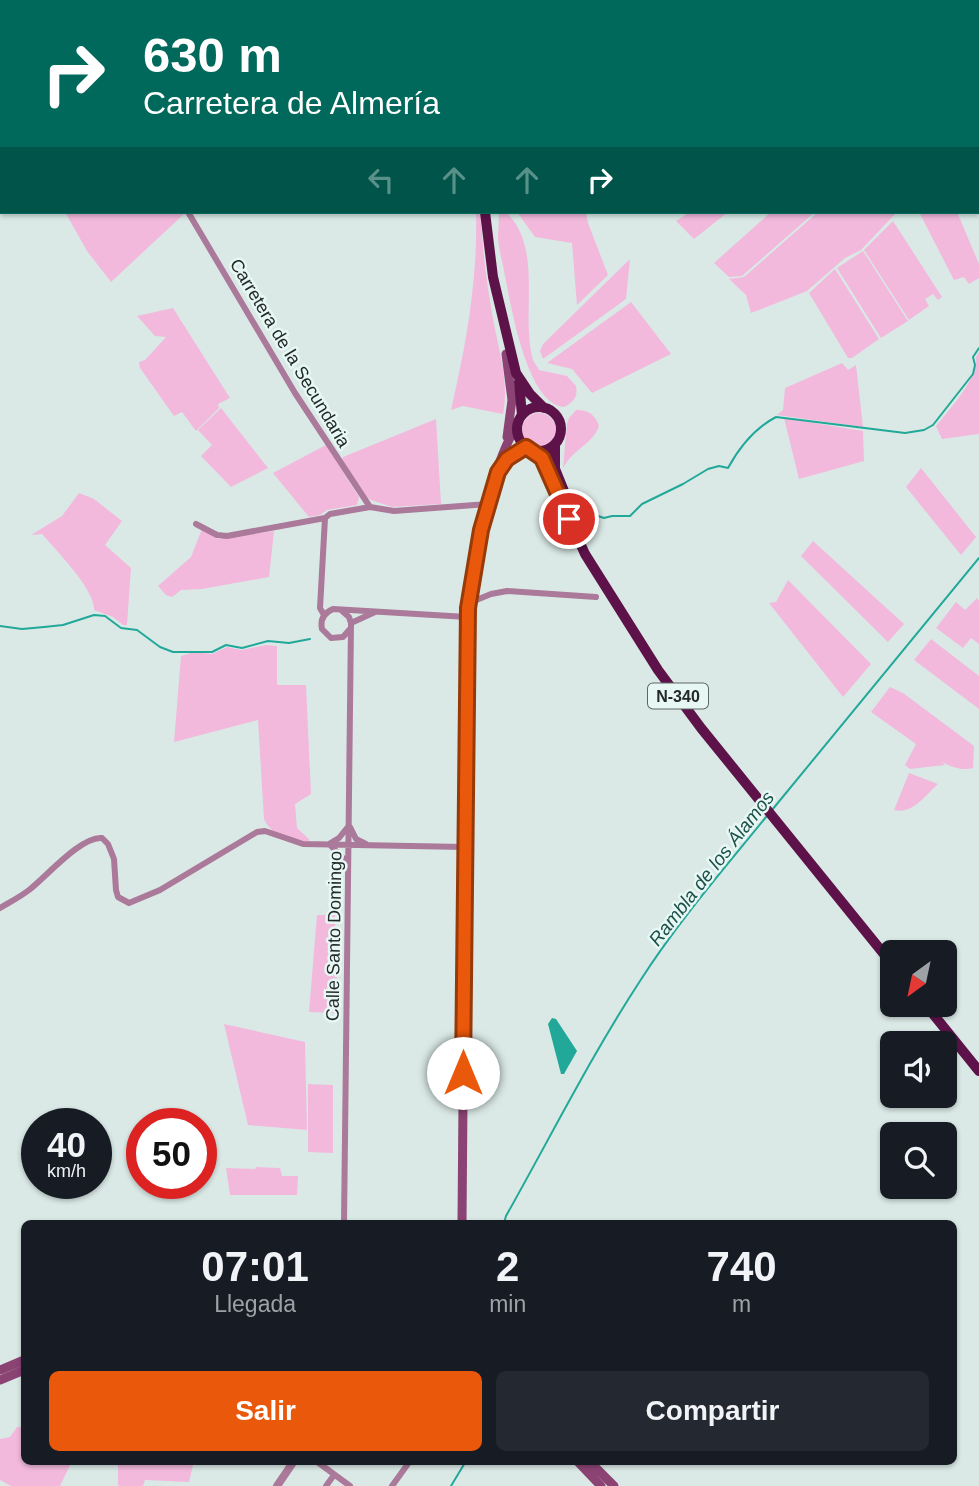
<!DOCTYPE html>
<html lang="es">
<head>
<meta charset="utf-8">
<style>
	:root { --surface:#171b24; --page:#242831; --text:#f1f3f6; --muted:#9ea1a6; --accent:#ea580c }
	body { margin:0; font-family:Arial,sans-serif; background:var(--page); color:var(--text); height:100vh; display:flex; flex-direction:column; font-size:26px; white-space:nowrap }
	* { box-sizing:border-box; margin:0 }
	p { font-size:23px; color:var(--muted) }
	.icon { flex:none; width:38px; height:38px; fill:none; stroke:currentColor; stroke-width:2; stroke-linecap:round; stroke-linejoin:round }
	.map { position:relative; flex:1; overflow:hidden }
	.details { position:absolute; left:21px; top:1220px; width:936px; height:245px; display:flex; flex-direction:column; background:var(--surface); border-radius:10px; box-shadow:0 2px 5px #0004 }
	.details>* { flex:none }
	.hud { position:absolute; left:0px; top:0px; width:980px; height:214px; box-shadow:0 2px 5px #0004; background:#00695c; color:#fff; overflow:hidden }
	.needle { width:46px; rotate:213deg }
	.buttons { position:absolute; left:880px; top:940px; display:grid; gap:14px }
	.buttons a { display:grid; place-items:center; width:77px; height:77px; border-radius:10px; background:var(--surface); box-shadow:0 2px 5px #0004; font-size:35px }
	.speed { position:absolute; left:21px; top:1108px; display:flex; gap:14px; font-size:35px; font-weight:700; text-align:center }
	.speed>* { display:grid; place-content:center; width:91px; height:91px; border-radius:50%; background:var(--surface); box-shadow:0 2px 5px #0004; line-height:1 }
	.speed small { font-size:18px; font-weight:400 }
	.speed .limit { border:10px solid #d22; background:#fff; color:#111 }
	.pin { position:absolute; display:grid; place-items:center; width:60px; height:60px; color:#fff; margin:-30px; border:4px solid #fff; border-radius:50%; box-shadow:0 2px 7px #0007 }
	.me { position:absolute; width:77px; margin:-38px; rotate:0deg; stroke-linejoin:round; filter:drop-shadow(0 0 5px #0008) }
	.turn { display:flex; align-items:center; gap:24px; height:147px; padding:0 28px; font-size:32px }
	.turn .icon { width:91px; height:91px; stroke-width:2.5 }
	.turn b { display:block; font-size:49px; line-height:60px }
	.lanes { display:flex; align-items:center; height:66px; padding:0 28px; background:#0003; justify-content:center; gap:35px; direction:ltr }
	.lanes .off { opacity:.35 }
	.eta { display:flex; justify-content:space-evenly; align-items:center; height:119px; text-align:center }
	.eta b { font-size:42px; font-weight:700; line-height:49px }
	.button { display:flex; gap:14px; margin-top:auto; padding:14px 28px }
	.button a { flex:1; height:80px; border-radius:10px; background:var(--accent); color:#fff; font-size:28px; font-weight:700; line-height:80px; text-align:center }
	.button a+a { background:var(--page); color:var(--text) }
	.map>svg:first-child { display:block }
</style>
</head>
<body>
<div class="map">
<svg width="979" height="1486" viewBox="0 0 979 1486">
	<rect width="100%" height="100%" fill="#dae9e6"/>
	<!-- green -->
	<path fill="#f2b9dd" d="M65,212H182L184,214L111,282L87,251Z
		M476,212H481C482,249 487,287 494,324C500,355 509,383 503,414L463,406L451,410C466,345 478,279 476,212Z
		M499,212H506C544,249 520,313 533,360L539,370L567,376L576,386C578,397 574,402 564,407C527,404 511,306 505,276C503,264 499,251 498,239C498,230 499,221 499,212Z
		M517,212H586L588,223L608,275L577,305L572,243L535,237Z
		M690,212H728L694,239L676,221Z
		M771,212H815L742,276L729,277L714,263Z
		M818,212H897L861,250L845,258L807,291L751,313L746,295L729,279L744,277Z
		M919,212H957L979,264V278L969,284L964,277L954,280Z
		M893,221L942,297L938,300L933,294L925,299L929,306L909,320L864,250Z
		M863,251L908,321L881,338L837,268Z
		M630,259L626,299L543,359L540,351L543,344Z
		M835,269L879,339L852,358H848L809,293Z
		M631,302L671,354L592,393L572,369L547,363Z
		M173,308L230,398L218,404L219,408L196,431L182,412L174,416L140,368L139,362L145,360L166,337L155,336L137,316Z
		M979,352V434L942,439L936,426C949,410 979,377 976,357Z
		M842,363L848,370L856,365L863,427L777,415L783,410L785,388Z
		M221,408L268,468L231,487L201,456L212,445L198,430Z
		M576,410C588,410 595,414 599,426C592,445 574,448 563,468L567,424L569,418Z
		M522 430a17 17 0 1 1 34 0a17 17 0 1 1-34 0Z
		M784,418L863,431L864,461L799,479Z
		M436,419L441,504L392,507L371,500L367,497L342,460L343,457Z
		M326,445L359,497L357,505L327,510L320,515L309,517L273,473Z
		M921,468L976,537L961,555L906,487Z
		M79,493L94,499L122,521L105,545L131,568L127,625H123L113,617L94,610C96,591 55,549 42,534L31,535L62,516Z
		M202,529L218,539L274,531L269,577L202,589L181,590L172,597L166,595L158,586L191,557Z
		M813,541L904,624L888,642L801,556Z
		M788,580L871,664L843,697L769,603L776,602Z
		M977,598L979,601V644L971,638L963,648L936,628L956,602L965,610Z
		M931,639L979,676V709L914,660Z
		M266,645L277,646V685H306L311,794L295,804L297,828L309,839V842C291,840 271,836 264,819L258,720L174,742L181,656L194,652L212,654L227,647L242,650Z
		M890,687L903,693L974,746L973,768C963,771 949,767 941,761L945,765L910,769L905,765L916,744L871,712Z
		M909,773L938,784C926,795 912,815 894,810Z
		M317,915H335L338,1013L309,1012Z
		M224,1024L305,1042L307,1130L248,1125Z
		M308,1084L333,1085V1153L308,1152Z
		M256,1167L280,1168L282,1176H298L297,1195H230L226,1168L255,1169Z
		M17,1427H24V1461H72L60,1486H11L0,1480V1439L10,1437Z
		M118,1461H194L189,1482L145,1480L143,1486H120L118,1485Z"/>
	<!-- water -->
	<path fill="#22a899" d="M552,1018L556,1019L577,1051L564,1074H561L548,1024Z"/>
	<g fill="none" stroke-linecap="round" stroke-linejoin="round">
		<!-- stream -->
		<path stroke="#22a899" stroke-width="2" d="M586,512L604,518L612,516H630L642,504L683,484L708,469L719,466L728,468C739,448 755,428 776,417L905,433L924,430L933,425L973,374L975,365L973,357L979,348
			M0,626L22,629L44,627L63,625L94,615L105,616L121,628L137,630L160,647L173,652H212L226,645L242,648L268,641L289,643L310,639
			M772,810L979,558
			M504,1223L506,1216C550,1138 591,1056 640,981C677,923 723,870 766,817
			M451,1486L466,1461"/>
		<!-- minor -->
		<path stroke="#ab7999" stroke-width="6" d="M127,0L128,2
			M188,212L295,393L370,507
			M196,524L217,535L227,536L325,518L330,514L370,507L394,511L488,504
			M469,603L491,594L507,591L596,597
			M341,610L349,617L351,623L344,1223
			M324,615L320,608L325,518
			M351,623L375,612
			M350,629L343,637L331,638L322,629C320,620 324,613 333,609L467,617
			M350,827L356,839L366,844
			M347,828L339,838L329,844L348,863
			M0,908C10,902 20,897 29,890C46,877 81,836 102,838L108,844L114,859L116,890L118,897L129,903L160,890L257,832L265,831L303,844L464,847
			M316,1461L350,1486
			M326,1486L334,1475
			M392,1486L410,1461"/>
		<!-- tertiary -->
		<path stroke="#ab7999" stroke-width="8" d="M277,1486L294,1461"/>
		<!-- secondary -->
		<path stroke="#8b4374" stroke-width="9" d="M506,354L512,400L507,437
			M501,468L515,452L526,447
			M462,1223L467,617C472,563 489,471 517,425
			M0,1370L24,1360
			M0,1380L24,1370
			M577,1461L601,1486
			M589,1461L614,1486"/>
		<!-- primary -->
		<path stroke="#711559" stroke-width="10" d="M978,62L979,63"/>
		<!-- trunk -->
		<path stroke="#5d1249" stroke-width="10" d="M482,2V0
			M485,212L493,277L516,373L530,394L544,408
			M519,382L522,415
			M517 429a22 22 0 1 1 44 0a22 22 0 1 1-44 0Z
			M555,444V469L570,506
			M535,451L542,458L585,554L658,670L701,728L892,964
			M925,1004L979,1071"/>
		<!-- motorway -->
		<path stroke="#490e39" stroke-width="12" d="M0,187H2
			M0,200L2,199"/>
	</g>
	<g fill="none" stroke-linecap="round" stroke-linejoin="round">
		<defs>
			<path id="route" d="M463,1073L468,608L481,530L498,472L507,459L526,447L542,458L569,519"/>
		</defs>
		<!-- route casing -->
		<use href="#route" stroke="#983908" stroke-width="18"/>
		<!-- route -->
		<use href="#route" stroke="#ea580c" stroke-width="12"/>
	</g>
	<g text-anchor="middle" stroke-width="5" stroke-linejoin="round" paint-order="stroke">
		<!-- shield labels -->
		<rect fill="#e7f7f4" stroke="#5e6765" stroke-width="2" x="648" y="683.5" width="60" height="25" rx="5"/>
		<g font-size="16" font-weight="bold" fill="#232928">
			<text x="678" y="702">N-340</text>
		</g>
		<!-- street labels -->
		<g font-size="18" fill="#232928" stroke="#e7f7f4">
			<text transform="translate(290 353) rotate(59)" y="6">Carretera de la Secundaria</text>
			<text transform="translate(334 936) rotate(-89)" y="6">Calle Santo Domingo</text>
		</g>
		<!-- water labels -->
		<g font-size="19" font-style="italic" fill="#1c5049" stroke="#e7f7f4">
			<text transform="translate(711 868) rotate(-52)" y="7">Rambla de los Álamos</text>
		</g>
	</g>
</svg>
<div class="buttons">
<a><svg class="needle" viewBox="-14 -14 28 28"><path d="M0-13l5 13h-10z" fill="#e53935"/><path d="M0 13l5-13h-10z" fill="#9ea1a6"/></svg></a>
<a><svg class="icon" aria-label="sound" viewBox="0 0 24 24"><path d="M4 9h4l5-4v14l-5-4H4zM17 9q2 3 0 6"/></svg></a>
<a><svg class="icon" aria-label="search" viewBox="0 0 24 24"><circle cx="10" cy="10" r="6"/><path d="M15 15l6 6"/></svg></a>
</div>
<div class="speed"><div>40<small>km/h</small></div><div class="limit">50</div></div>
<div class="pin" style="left:569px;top:519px;background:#d93025"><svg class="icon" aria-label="arrive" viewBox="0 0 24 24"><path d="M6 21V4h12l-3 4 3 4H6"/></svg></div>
<svg class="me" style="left:463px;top:1073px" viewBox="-20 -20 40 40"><circle r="19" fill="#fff"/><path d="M0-13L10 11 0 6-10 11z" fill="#ea580c"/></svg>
<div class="hud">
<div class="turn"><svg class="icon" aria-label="right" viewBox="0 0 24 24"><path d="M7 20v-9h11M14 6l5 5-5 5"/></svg><div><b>630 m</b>Carretera de Almería</div></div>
<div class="lanes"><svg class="icon off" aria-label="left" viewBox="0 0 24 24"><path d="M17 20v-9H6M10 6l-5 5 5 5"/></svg><svg class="icon off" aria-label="ahead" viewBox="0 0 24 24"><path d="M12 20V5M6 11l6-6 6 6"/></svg><svg class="icon off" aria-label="ahead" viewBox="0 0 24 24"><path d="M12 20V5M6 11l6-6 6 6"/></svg><svg class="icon" aria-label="right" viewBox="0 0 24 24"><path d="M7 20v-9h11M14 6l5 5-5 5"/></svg></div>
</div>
<section class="details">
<div class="eta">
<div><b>07:01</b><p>Llegada</p></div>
<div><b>2</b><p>min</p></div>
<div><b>740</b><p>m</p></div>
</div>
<div class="button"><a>Salir</a><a>Compartir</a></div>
</section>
</div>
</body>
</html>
